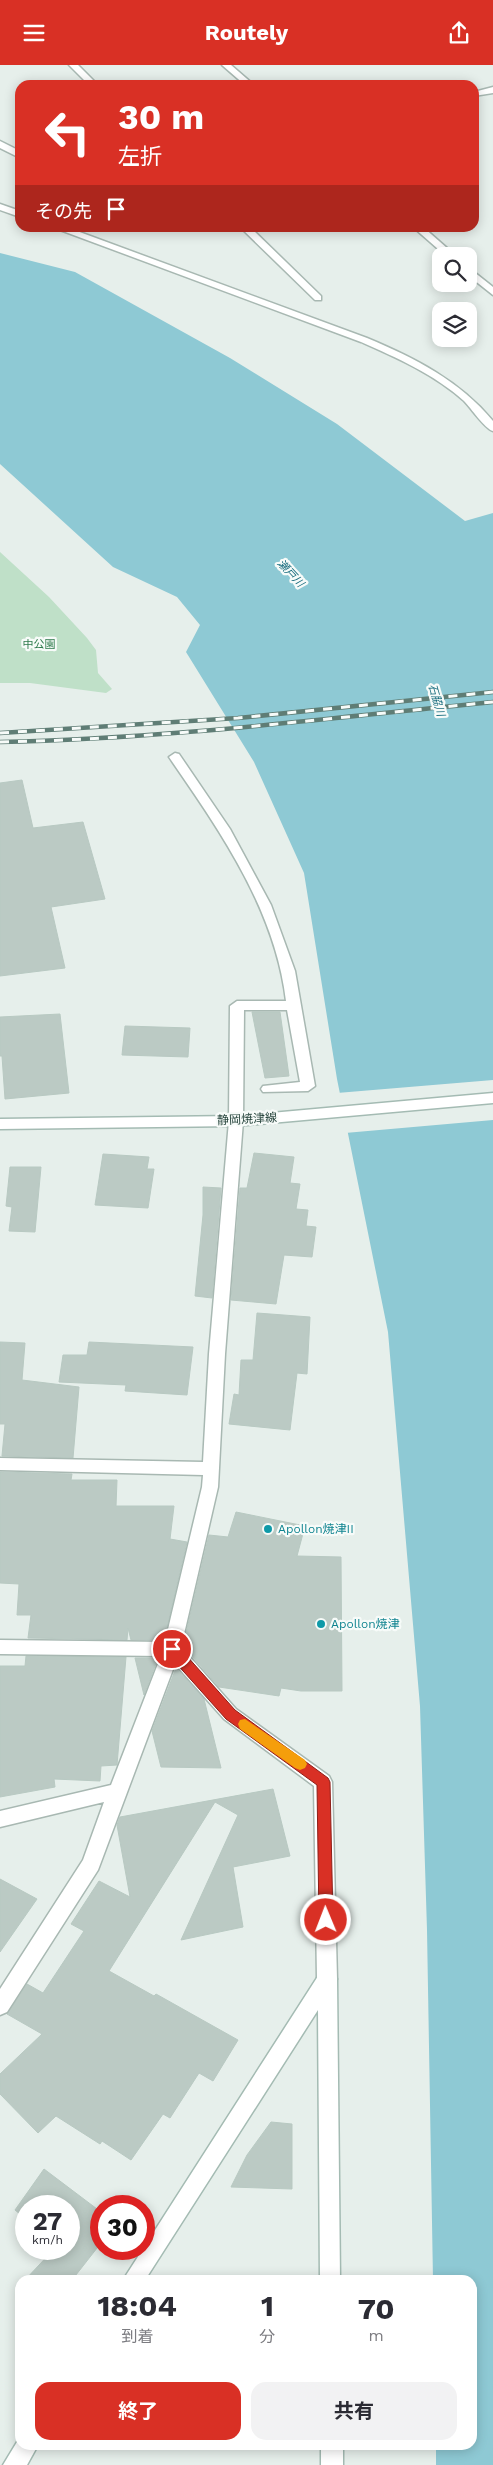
<!DOCTYPE html>
<html lang="ja">
<head>
<meta charset="utf-8">
<style>
	:root { --surface:#fff; --page:#f2f2f3; --text:#2b2b33; --muted:#7c7c81; --accent:#d93025 }
	body { margin:0; font-family:"Work Sans","Noto Sans JP",sans-serif; background:var(--page); color:var(--text); height:100vh; display:flex; flex-direction:column; font-size:19px; white-space:nowrap }
	* { box-sizing:border-box; margin:0 }
	p { font-size:16px; color:var(--muted) }
	.icon { flex:none; width:28px; height:28px; fill:none; stroke:currentColor; stroke-width:2; stroke-linecap:round; stroke-linejoin:round }
	.map { position:relative; flex:1; overflow:hidden }
	.details { position:absolute; left:15px; top:2210px; width:462px; height:175px; display:flex; flex-direction:column; background:var(--surface); border-radius:15px; box-shadow:0 2px 12px #0003 }
	.details>* { flex:none }
	.top-card { position:absolute; left:15px; top:15px; width:464px; height:152px; border-radius:15px; box-shadow:0 2px 12px #0003; background:#d93025; color:#fff; overflow:hidden }
	.buttons { position:absolute; left:432px; top:182px; display:grid; gap:10px }
	.buttons a { display:grid; place-items:center; width:45px; height:45px; border-radius:10px; background:var(--surface); box-shadow:0 2px 12px #0003; font-size:25px }
	.speed { position:absolute; left:15px; top:2130px; display:flex; gap:10px; font-size:25px; font-weight:700; text-align:center }
	.speed>* { display:grid; place-content:center; width:65px; height:65px; border-radius:50%; background:var(--surface); box-shadow:0 2px 12px #0003; line-height:1 }
	.speed small { font-size:12px; font-weight:400 }
	.speed .limit { border:8px solid #d22; background:#fff; color:#111 }
	.pin { position:absolute; display:grid; place-items:center; width:42px; height:42px; color:#fff; margin:-21px; border:2px solid #fff; border-radius:50%; box-shadow:0 1px 5px #0007 }
	.me { position:absolute; width:55px; margin:-28px; rotate:359deg; stroke-linejoin:round; filter:drop-shadow(0 0 4px #0008) }
	.turn { display:flex; align-items:center; gap:18px; height:105px; padding:0 20px; font-size:22px }
	.turn .icon { width:65px; height:65px; stroke-width:2.5 }
	.turn b { display:block; font-size:35px; line-height:42px }
	.then { display:flex; align-items:center; height:48px; padding:0 20px; background:#0003; gap:10px; font-size:19px }
	.eta { display:flex; justify-content:space-evenly; align-items:center; height:85px; text-align:center }
	.eta b { font-size:30px; font-weight:700; line-height:35px }
	.cta { display:flex; gap:10px; margin-top:auto; padding:10px 20px }
	.cta a { flex:1; height:58px; border-radius:15px; background:var(--accent); color:#fff; font-size:20px; font-weight:700; line-height:58px; text-align:center }
	.cta a+a { background:var(--page); color:var(--text) }
	header { display:flex; justify-content:space-between; align-items:center; height:65px; padding:0 20px; background:var(--accent); color:#fff; font-size:22px; font-weight:700 }
	.map>svg:first-child { display:block }
</style>
</head>
<body>
<header><svg class="icon" aria-label="menu" viewBox="0 0 24 24"><path d="M4 6h16M4 12h16M4 18h16"/></svg>Routely<svg class="icon" aria-label="share" viewBox="0 0 24 24"><path d="M12 15V3M7 8l5-5 5 5M5 13v7h14v-7"/></svg></header>
<div class="map">
<svg width="493" height="2400" viewBox="0 0 493 2400">
	<rect width="100%" height="100%" fill="#e6efeb"/>
	<!-- green -->
	<path fill="#bfe0c8" d="M0,487L49,532L87,573L96,585L98,608L112,624L106,628L30,618H0Z"/>
	<!-- water -->
	<path fill="#8ec9d4" d="M0,188L75,207L230,293L337,359L465,456L493,448V2400H436V2380H472V2215H433L427,1865L420,1641L388,1267L337,1014L304,808L254,697L186,587L200,560L177,532L113,502L0,399Z"/>
	<!-- pier -->
	<path fill="#e6efeb" d="M493,1015V1055L345,1068L337,1028Z"/>
	<!-- building -->
	<path fill="#bbcac4" stroke="#b8c9c2" d="M22,715L33,763L83,757L105,834L51,842L65,903L0,911V718Z
		M252,947H280L289,1011L265,1013Z
		M60,949L69,1028L5,1034L2,991H0V952Z
		M125,961L190,963L188,992L122,990Z
		M254,1088L294,1092L290,1118L300,1119L296,1144L308,1145L306,1161L316,1162L312,1192L284,1190L276,1239L231,1235L240,1123H247Z
		M103,1089L149,1092L147,1104H154L148,1143L95,1140Z
		M10,1102H41L35,1167L9,1166L12,1142L6,1141Z
		M203,1122L221,1123L212,1233L195,1231L203,1150Z
		M257,1248L310,1252L307,1309L297,1308L290,1365L229,1359L234,1329L239,1330L241,1295H253Z
		M0,1277L25,1278L22,1315L79,1322L73,1393L2,1391L5,1359H0Z
		M89,1277L193,1282L187,1330L125,1326L126,1320L59,1317L63,1290H87Z
		M0,1407L72,1409L71,1415H117L116,1441H174L170,1474L187,1477L164,1575H131L128,1563L127,1575L28,1573L31,1550H17L19,1519L0,1518Z
		M236,1447L305,1461L297,1491L341,1492L342,1626H301L281,1623L279,1631L219,1622L183,1581L209,1470L228,1472Z
		M26,1591L126,1592L117,1700L101,1701L100,1716L54,1714L55,1722L0,1732V1601H25Z
		M135,1593H158L144,1630Z
		M176,1603L204,1634L221,1703L161,1702L152,1666Z
		M273,1724L290,1791L233,1802L243,1862L181,1875L238,1750L215,1737L109,1906L154,1931L156,1929L238,1975L213,2016L199,2008L170,2053L163,2049L131,2095L102,2076L100,2079L56,2051L38,2068L0,2029V2009L42,1969L7,1949L27,1919L43,1928L84,1866L71,1859L99,1816L130,1832L117,1760L120,1752Z
		M0,1814L37,1834L0,1887Z
		M271,2057L292,2059V2124L231,2122L247,2090Z
		M44,2104L101,2147V2178L72,2215H25L54,2184H69V2141H26V2154L15,2145Z"/>
	<g fill="none" stroke-linecap="round" stroke-linejoin="round">
		<defs>
			<path id="street" d="M69,0H78L98,20H89Z
				M222,0H231L254,20H245Z
				M493,22V28L474,31V27Z
				M0,76L20,86V93L0,83Z
				M0,139L20,146V152L0,145Z
				M52,162H66L367,273C415,293 460,316 493,356V366C485,364 471,343 464,336C434,309 397,293 361,277Z
				M240,162H250L321,231V235H315Z
				M413,162H423L456,191H446Z
				M469,203L493,222V230L469,211Z
				M175,688L179,689L230,764L271,840L295,906L315,1021L308,1026L263,1027L261,1024L263,1021L300,1017L287,945H244L243,1056L225,1289L218,1422L181,1582L236,1644L329,1711L332,1717L337,1914L334,1920L327,1923L320,1920L317,1914L314,1721L224,1654L175,1599L98,1805L7,1947L0,1950V1924L83,1795L104,1737L0,1762V1746L111,1720L161,1591L0,1589V1575L165,1577L202,1422L203,1410L0,1405V1393L203,1397L209,1289L229,1056L230,941L237,936H286C275,844 220,766 169,692Z"/>
			<path id="secondary" d="M493,1028V1038L236,1061L0,1064V1054L236,1051Z
				M327,1905L334,1908L337,1914L340,2215H320L318,1945L145,2215H123L320,1908Z
				M20,2372V2380H38L27,2400H3Z
				M321,2380H343V2400H321Z"/>
		</defs>
		<!-- street casing -->
		<use href="#street" stroke="#a8b8b2" stroke-width="3"/>
		<!-- secondary casing -->
		<use href="#secondary" stroke="#a4bbb3" stroke-width="3"/>
		<!-- street -->
		<use href="#street" fill="#fff" fill-rule="evenodd"/>
		<!-- secondary -->
		<use href="#secondary" fill="#fff" fill-rule="evenodd"/>
		<defs>
			<path id="rail" d="M0,668L238,653L493,627
				M0,677C165,674 329,653 493,637"/>
		</defs>
		<!-- rail casing -->
		<use href="#rail" stroke="#5f7d75" stroke-width="4.5"/>
		<!-- rail -->
		<use href="#rail" stroke="#f7fbf9" stroke-width="3" stroke-dasharray="9" stroke-linecap="butt"/>
	</g>
	<!-- route -->
	<path fill="#d93025" stroke="#8d1f18" d="M172,1578L177,1580L235,1645L328,1713L330,1717L333,1855L331,1859L326,1861L321,1859L319,1855L317,1720L226,1654L167,1588L165,1584L167,1580Z"/>
	<!-- slow -->
	<path fill="#f59e0b" d="M245,1654L305,1695L307,1699L305,1703L300,1705L295,1703L240,1664L238,1659L240,1655Z"/>
	<!-- markers -->
	<g fill="#0f9aa8" stroke="#f7fbf9" stroke-width="2">
		<circle cx="268" cy="1464" r="5"/>
		<circle cx="321" cy="1559" r="5"/>
	</g>
	<g text-anchor="middle" stroke-width="4.5" stroke-linejoin="round" paint-order="stroke">
		<!-- far-water labels -->
		<g font-size="11" font-style="italic" fill="#1c6f80" stroke="#f7fbf9">
			<text transform="translate(291 508) rotate(47)" y="4">瀬戸川</text>
			<text transform="translate(437 635) rotate(74)" y="4">石脇川</text>
		</g>
		<!-- far-park labels -->
		<g font-size="11" fill="#2d7a4b" stroke="#f7fbf9">
			<text x="39" y="583">中公園</text>
		</g>
		<!-- street labels -->
		<g font-size="12" fill="#24423a" stroke="#f7fbf9">
			<text transform="translate(247 1054) rotate(-3)" y="4">静岡焼津線</text>
		</g>
		<!-- culture labels -->
		<g font-size="12" fill="#0d838f" stroke="#f7fbf9" text-anchor="start">
			<text x="278" y="1468">Apollon焼津II</text>
			<text x="331" y="1563">Apollon焼津</text>
		</g>
	</g>
</svg>
<div class="buttons">
<a><svg class="icon" aria-label="search" viewBox="0 0 24 24"><circle cx="10" cy="10" r="6"/><path d="M15 15l6 6"/></svg></a>
<a><svg class="icon" aria-label="layers" viewBox="0 0 24 24"><path d="M12 4l9 5-9 5-9-5zM3 14l9 5 9-5"/></svg></a>
</div>
<div class="speed"><div>27<small>km/h</small></div><div class="limit">30</div></div>
<div class="pin" style="left:172px;top:1584px;background:#d93025"><svg class="icon" aria-label="arrive" viewBox="0 0 24 24"><path d="M6 21V4h12l-3 4 3 4H6"/></svg></div>
<svg class="me" style="left:326px;top:1855px" viewBox="-20 -20 40 40"><circle r="17" fill="#d93025" stroke="#fff" stroke-width="3"/><path d="M0-11L8 9 0 5-8 9z" fill="#fff"/></svg>
<div class="top-card">
<div class="turn"><svg class="icon" aria-label="left" viewBox="0 0 24 24"><path d="M17 20v-9H6M10 6l-5 5 5 5"/></svg><div><b>30 m</b>左折</div></div>
<div class="then">その先<svg class="icon" aria-label="arrive" viewBox="0 0 24 24"><path d="M6 21V4h12l-3 4 3 4H6"/></svg></div>
</div>
<section class="details">
<div class="eta">
<div><b>18:04</b><p>到着</p></div>
<div><b>1</b><p>分</p></div>
<div><b>70</b><p>m</p></div>
</div>
<div class="cta"><a>終了</a><a>共有</a></div>
</section>
</div>
</body>
</html>
